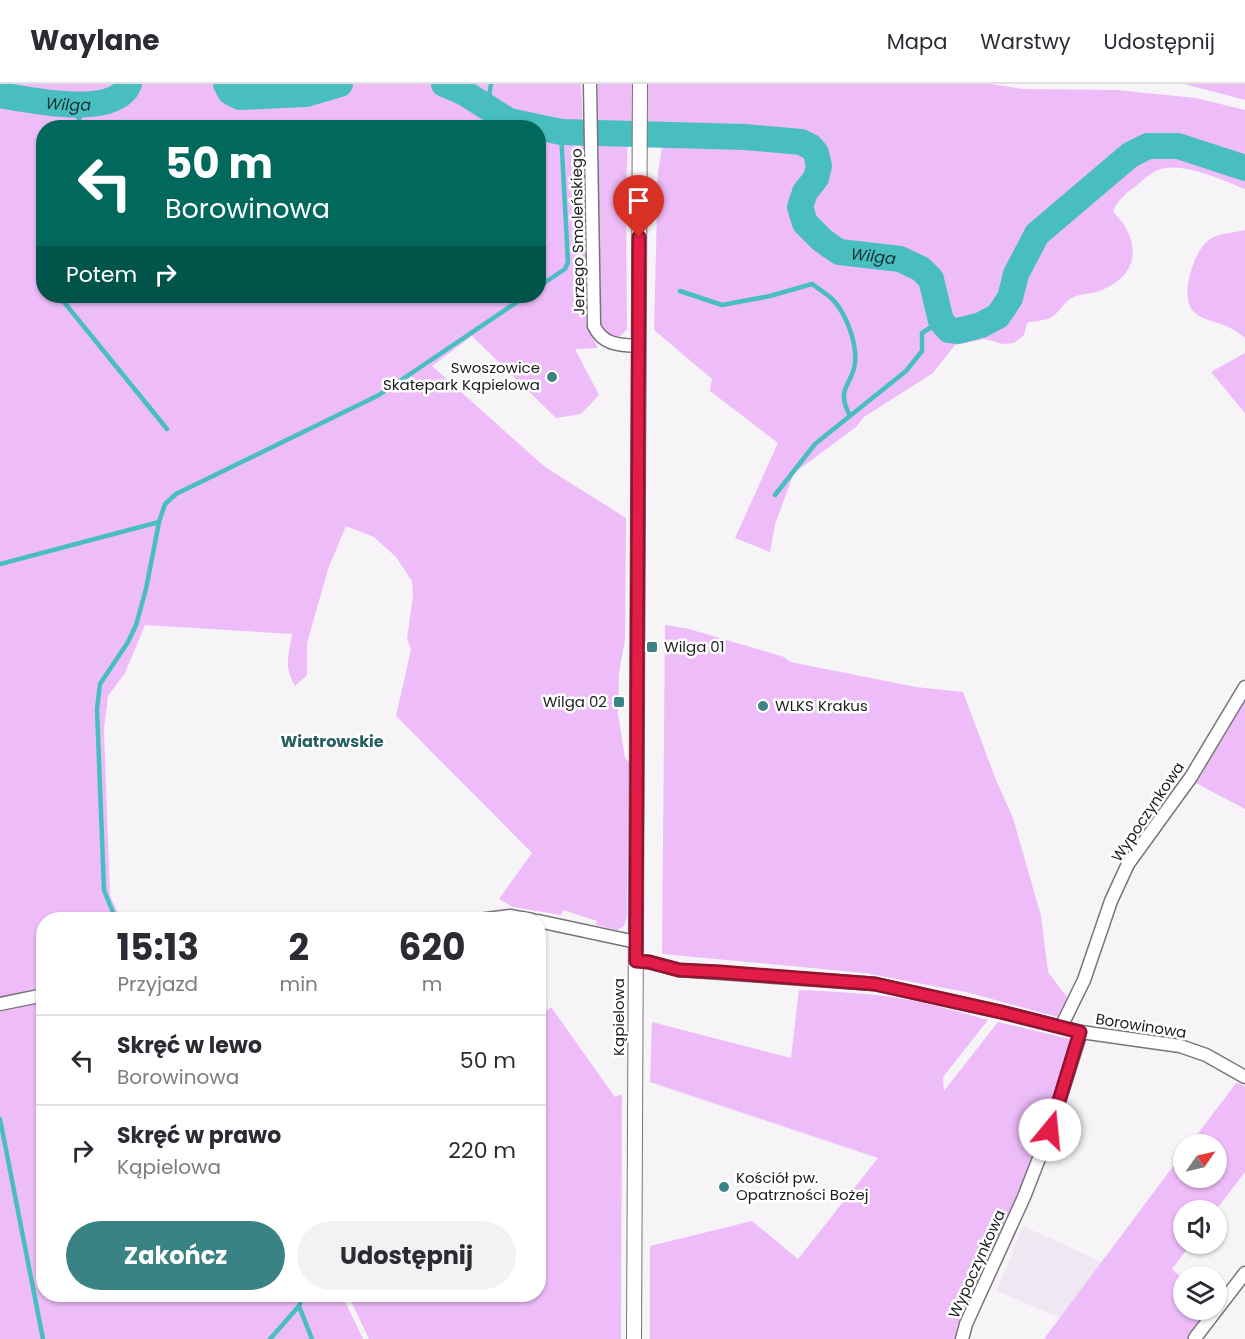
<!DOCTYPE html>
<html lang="pl">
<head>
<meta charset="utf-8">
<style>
	:root { --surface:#fff; --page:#f2f2f3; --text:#2b2b33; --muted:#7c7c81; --line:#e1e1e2; --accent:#3a8384 }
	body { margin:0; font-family:Poppins,sans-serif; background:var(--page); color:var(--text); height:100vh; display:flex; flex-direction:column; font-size:22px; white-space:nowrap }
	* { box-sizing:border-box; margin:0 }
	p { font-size:20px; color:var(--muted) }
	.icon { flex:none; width:33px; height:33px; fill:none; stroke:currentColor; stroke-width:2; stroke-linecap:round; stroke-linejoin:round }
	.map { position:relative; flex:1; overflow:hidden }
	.panel { position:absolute; left:36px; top:828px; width:510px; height:390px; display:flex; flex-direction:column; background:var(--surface); border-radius:24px; box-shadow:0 2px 4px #0004 }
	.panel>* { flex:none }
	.top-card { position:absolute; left:36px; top:36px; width:510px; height:183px; border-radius:24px; box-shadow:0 2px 4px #0004; background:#00695c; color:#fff; overflow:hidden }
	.needle { width:39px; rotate:56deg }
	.controls { position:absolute; left:1173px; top:1050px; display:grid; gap:12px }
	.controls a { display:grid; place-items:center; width:54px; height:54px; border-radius:50%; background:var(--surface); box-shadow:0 2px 4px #0004; font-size:30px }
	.pin { position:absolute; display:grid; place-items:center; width:51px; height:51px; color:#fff; margin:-62px -26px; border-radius:50% 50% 50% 0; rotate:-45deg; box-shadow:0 0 6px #0007 }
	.pin .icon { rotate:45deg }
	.me { position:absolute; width:66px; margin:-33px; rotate:17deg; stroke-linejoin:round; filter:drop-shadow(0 0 4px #0008) }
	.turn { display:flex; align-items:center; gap:21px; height:126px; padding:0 30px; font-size:27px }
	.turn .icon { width:78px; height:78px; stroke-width:2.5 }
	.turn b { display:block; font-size:42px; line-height:51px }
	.then { display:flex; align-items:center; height:57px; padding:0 30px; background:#0003; gap:12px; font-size:22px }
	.eta { display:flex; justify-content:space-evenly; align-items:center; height:102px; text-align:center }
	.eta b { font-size:36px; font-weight:700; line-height:42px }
	.action { display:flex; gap:12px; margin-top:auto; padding:12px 30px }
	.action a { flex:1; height:69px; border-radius:36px; background:var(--accent); color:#fff; font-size:24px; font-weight:700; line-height:69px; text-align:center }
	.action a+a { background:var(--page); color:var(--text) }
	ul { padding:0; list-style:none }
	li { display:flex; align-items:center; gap:18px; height:90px; padding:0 30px; border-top:2px solid var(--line) }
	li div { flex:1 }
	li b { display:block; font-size:22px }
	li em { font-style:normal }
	header { display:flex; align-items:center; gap:36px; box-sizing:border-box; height:84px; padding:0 30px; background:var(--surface); border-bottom:2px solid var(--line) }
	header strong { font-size:28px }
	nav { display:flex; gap:33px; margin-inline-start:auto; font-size:21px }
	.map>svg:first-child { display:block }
</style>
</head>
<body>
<header>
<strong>Waylane</strong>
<nav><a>Mapa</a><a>Warstwy</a><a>Udostępnij</a></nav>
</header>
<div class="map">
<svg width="1245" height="1255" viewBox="0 0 1245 1255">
	<rect width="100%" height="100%" fill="#f7f4f7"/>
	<!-- built -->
	<path fill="#efe7f1" d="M1023,1142L1102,1178L1060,1234L997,1207Z"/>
	<!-- green -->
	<path fill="#edbcf9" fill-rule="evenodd" d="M0,0H581L585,91L586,241L598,264L575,265L599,311L581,330L556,334L472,252L432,282L545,383L626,434L625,555L619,589L618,630L625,674L629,678L627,833L624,842L617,846L596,841L597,837L563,826L561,831L513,823L499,815L532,769L396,632L411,566L407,554L413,512L412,497L396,473L374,453L346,442L328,485L307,559V591L295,602C283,580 289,573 292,550L145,541L125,589L108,612L104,645L110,812L121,835L44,836L43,904L0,915ZM44,44H538V212H44Z
		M598,0H991L1022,5L1116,6L1196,14L1245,26V105C1223,96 1178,75 1156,87C1149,90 1143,96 1137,101C1126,109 1119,115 1113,127C1117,133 1124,139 1127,146C1141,174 1128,195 1102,206C1093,210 1083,209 1074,213C1063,217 1060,229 1050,234C1044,237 1033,237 1027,239L1024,251L1014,259L1003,260L985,255L955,261L933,289L864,333L856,343L794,389L775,440L770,468L735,454L778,359L710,307L712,295L654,246L658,88L663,58L661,47L628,45L626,108L627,246L618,254L609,251L600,239Z
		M1183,0H1245V16L1184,0Z
		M1245,146V254C1239,249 1233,245 1226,242C1215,237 1201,236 1193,227C1179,211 1194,166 1210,155C1219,149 1234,149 1245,146Z
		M1245,269V329L1211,288Z
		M665,541L689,545L784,573L790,578L916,603L963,608L996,696L1013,734L1041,832L1048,888L1067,913L1057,933L966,908L865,889L662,870Z
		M1245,616V725L1196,699Z
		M799,906C830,907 861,909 892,913C925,918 956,927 988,936L943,993L944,1007L998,938L1070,955L1026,1098L957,1242L955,1255H650V1162L752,1137L798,1175L878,1074L650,998L652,938L791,974Z
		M43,917L44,1210L342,1211L363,1255H0V928Z
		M551,923L615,1013L622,1010L621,1255H369L348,1211L538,1210V934Z
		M1237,998L1245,1003V1088L1216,1126H1184V1160H1191L1172,1185L1183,1195L1184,1226H1211L1189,1255H1044L1183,1069L1184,1094H1216V1060H1190Z"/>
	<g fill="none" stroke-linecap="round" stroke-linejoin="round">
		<!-- stream -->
		<path stroke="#49bec0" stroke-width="4.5" d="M487,24L491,0
			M76,44L84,20
			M538,203L565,185L568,178L561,48
			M680,207L722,221L770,212L812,200C822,207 834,214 840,225C849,239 857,262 855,279C852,303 835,303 850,332
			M59,212L167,345
			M775,411L815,360L906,287L922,267V249L941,237
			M0,480L159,438
			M116,836L104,806L97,625L100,600L128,558L136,541L146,505L159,438L165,420L176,410L379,311L526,212
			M0,1035L43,1255
			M299,1222L312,1255
			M270,1255L299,1222L304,1210"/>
		<!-- river -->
		<g stroke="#49bec0" stroke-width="26">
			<path d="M226,0L230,8L240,13L306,10L340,0"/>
			<path id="s1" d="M444,0L463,8L509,37L561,48L745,53L801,58L811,63L816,69L819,82L816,94L805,108L800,123L805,139L822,156L839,168L900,175L921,185L931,195L941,237L949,246L958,247L981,241L998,232L1010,214L1016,190L1037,150L1130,71L1148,62H1178L1245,84"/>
			<path id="s2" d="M0,11C29,16 115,35 129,0"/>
		</g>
		<defs>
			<path id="minor" d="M590,0L594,242C603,261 619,261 638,262
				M479,836L510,832L532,836
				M538,837L636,858
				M636,877L649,878L679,886L875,900L1001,928L1081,948L1180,962L1206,971L1245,993
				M0,920L44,911
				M1061,943L1084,896L1111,817L1128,780L1191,693L1245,603
				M1195,1254L1245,1189
				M962,1255L966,1240L1024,1113L1050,1046L1081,948"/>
			<path id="tertiary" d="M634,1255L640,0"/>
		</defs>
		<!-- minor casing -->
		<use href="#minor" stroke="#777578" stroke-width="15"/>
		<!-- tertiary casing -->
		<use href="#tertiary" stroke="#777578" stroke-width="16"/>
		<!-- minor -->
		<use href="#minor" stroke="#fff" stroke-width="12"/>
		<!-- tertiary -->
		<use href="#tertiary" stroke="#fff" stroke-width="14"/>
	</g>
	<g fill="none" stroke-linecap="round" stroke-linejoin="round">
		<defs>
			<path id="route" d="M639,153L636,877L649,878L679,886L720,888L875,900L1001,928L1080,948L1050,1046"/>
		</defs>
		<!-- route casing -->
		<use href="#route" stroke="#92132f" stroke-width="15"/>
		<!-- route -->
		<use href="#route" stroke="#e11d48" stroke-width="10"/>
	</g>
	<!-- markers -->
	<g fill="#3a8384" stroke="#fff" stroke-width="2">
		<circle cx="552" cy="293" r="6"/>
		<rect x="646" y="557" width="12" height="12" rx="3"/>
		<rect x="613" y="612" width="12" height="12" rx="3"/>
		<circle cx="763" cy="622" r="6"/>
		<circle cx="724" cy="1103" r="6"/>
	</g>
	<g text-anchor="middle" stroke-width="5" stroke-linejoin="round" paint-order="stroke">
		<!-- street labels -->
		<g font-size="15" fill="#1d1c1e" stroke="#fff">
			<text transform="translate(578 148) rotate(-91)" y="5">Jerzego Smoleńskiego</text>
			<text transform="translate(1148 728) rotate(-56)" y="5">Wypoczynkowa</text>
			<text transform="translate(619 933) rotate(-90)" y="5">Kąpielowa</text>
			<text transform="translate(1141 942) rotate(9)" y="5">Borowinowa</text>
			<text transform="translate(977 1180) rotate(-66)" y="5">Wypoczynkowa</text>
		</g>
		<!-- poi labels -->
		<g font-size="15" fill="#1d1c1e" stroke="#fff" text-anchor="start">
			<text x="540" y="289" text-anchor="end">Swoszowice<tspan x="540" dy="17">Skatepark Kąpielowa</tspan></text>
			<text x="664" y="568">Wilga 01</text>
			<text x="607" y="623" text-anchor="end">Wilga 02</text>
			<text x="775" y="627">WLKS Krakus</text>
			<text x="736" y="1099">Kościół pw.<tspan x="736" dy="17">Opatrzności Bożej</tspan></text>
		</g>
		<!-- water labels -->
		<g font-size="16" font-style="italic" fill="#183232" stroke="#fff">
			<text dy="6" stroke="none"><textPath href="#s2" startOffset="69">Wilga</textPath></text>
			<text dy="6" stroke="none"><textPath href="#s1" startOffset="543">Wilga</textPath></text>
		</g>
		<!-- neighbourhood labels -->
		<g font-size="16" font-weight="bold" fill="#266061" stroke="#fff">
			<text x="332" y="663">Wiatrowskie</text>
		</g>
	</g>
</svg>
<div class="controls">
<a><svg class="needle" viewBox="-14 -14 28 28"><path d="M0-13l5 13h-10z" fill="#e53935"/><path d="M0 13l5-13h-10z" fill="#7c7c81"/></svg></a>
<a><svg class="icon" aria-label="sound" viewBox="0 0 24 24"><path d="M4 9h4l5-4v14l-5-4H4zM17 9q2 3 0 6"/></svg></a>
<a><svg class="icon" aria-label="layers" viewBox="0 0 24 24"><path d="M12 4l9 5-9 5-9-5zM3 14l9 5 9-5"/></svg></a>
</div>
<div class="pin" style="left:639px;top:153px;background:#d93025"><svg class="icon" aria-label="arrive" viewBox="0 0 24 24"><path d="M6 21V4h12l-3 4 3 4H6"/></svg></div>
<svg class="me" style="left:1050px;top:1046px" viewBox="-20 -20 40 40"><circle r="19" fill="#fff"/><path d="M0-13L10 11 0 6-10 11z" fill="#e11d48"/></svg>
<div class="top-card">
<div class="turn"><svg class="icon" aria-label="left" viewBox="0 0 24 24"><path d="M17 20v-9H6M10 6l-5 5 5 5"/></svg><div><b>50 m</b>Borowinowa</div></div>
<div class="then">Potem<svg class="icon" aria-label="right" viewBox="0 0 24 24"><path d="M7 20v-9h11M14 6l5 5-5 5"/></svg></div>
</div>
<section class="panel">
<div class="eta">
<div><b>15:13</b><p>Przyjazd</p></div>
<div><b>2</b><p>min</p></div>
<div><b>620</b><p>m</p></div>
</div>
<ul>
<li><svg class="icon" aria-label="left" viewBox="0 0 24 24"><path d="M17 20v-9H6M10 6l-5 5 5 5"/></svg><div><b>Skręć w lewo</b><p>Borowinowa</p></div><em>50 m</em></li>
<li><svg class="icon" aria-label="right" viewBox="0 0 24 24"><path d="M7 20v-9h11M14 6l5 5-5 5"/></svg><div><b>Skręć w prawo</b><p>Kąpielowa</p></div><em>220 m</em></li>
</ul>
<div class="action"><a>Zakończ</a><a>Udostępnij</a></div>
</section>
</div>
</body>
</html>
